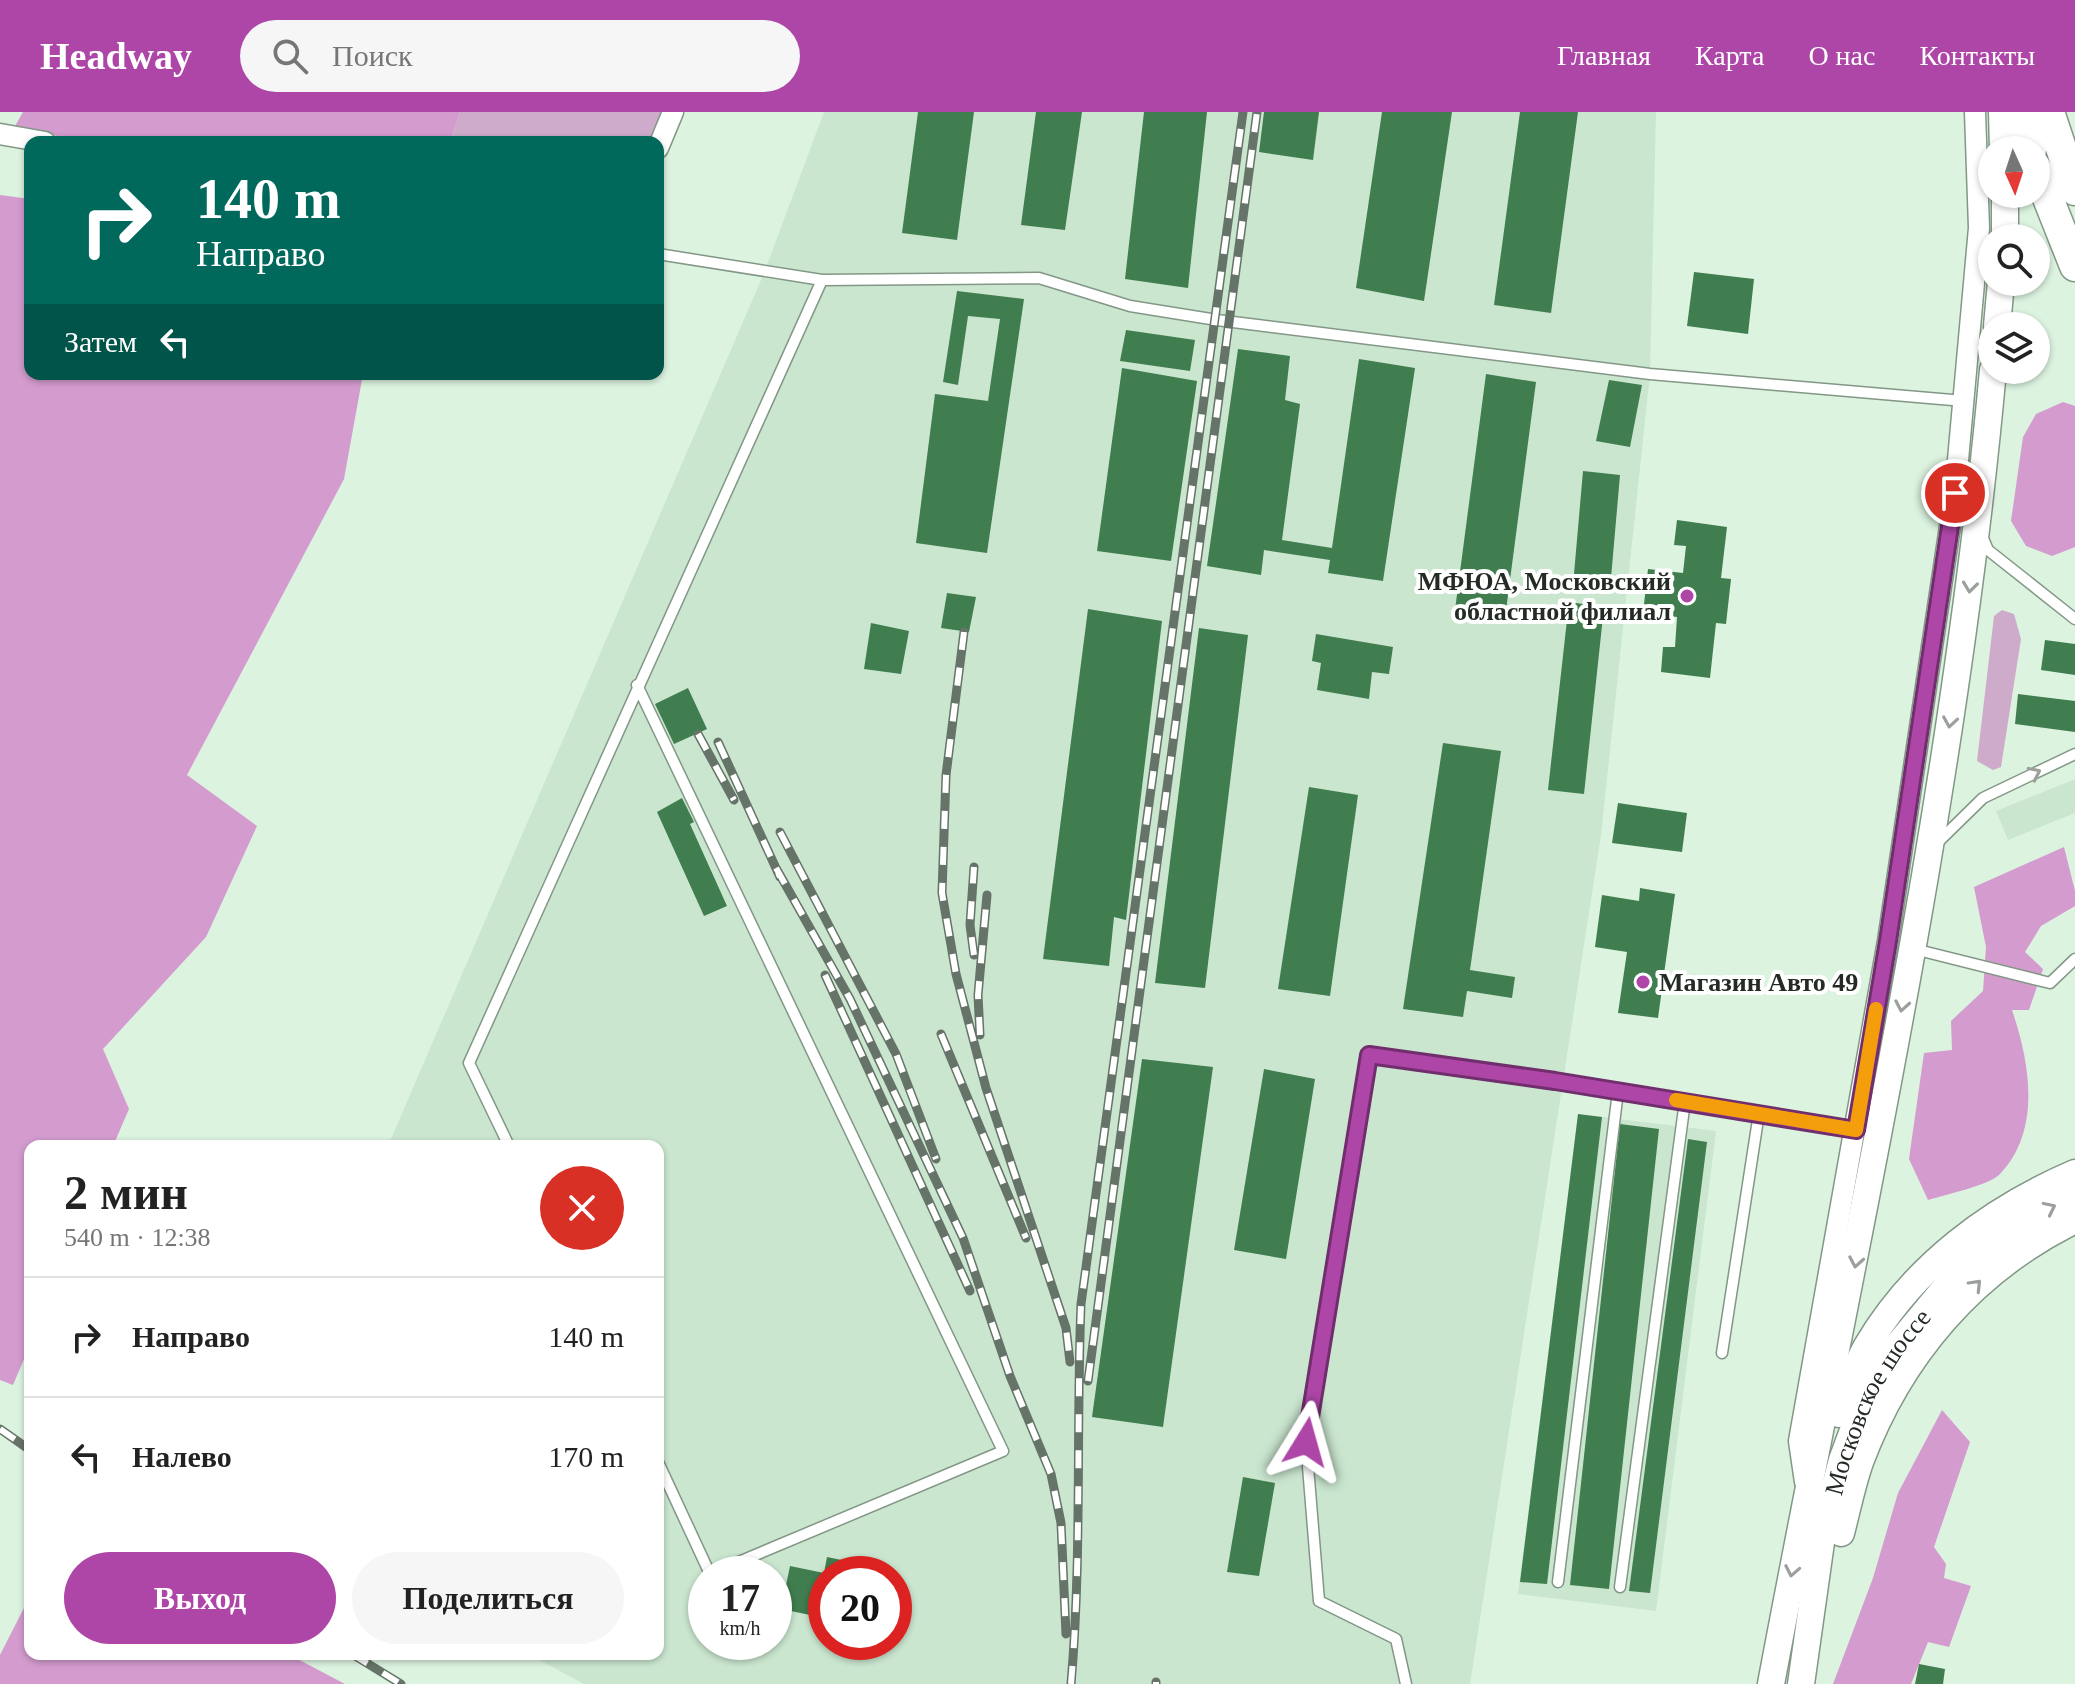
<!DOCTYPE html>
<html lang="ru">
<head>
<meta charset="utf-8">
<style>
	:root { --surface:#fff; --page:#f6f6f6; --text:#222; --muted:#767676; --line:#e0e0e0; --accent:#ae46a8 }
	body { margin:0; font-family:Georgia,serif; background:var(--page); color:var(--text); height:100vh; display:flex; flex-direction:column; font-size:30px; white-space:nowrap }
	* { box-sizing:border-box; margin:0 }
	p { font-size:26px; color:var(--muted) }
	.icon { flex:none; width:44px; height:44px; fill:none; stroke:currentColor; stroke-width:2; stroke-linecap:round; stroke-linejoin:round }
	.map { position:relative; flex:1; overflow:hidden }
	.drawer { position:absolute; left:24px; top:1028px; width:640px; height:520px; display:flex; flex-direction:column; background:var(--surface); border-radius:16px; box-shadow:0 2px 6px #0004 }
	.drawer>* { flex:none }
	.hud { position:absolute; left:24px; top:24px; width:640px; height:244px; border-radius:16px; box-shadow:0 2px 6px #0004; background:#00695c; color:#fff; overflow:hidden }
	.needle { width:52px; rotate:177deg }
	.fabs { position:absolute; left:1978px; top:24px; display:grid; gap:16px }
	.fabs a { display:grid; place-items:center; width:72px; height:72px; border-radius:50%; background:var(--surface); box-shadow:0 2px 6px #0004; font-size:40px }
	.speed { position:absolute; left:688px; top:1444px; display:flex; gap:16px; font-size:40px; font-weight:700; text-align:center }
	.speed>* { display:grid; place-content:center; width:104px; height:104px; border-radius:50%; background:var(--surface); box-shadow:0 2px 6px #0004; line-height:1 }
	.speed small { font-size:20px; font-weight:400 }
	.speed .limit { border:12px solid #d22; background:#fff; color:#111 }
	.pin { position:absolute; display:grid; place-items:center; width:68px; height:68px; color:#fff; margin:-34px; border:4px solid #fff; border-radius:50%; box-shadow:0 2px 8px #0007 }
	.me { position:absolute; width:88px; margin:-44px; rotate:8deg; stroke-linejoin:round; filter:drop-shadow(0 0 6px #0008) }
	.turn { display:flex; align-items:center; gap:28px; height:168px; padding:0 40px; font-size:36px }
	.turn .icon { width:104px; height:104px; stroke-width:2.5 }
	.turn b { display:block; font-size:56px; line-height:68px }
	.then { display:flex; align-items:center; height:76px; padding:0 40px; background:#0003; gap:16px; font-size:30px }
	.round { display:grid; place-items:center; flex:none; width:84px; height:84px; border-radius:42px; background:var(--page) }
	.head { display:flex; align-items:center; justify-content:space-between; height:136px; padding:0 40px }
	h1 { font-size:48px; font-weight:700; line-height:60px }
	.button { display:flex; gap:16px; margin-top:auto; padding:16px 40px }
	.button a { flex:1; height:92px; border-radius:48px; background:var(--accent); color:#fff; font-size:32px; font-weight:700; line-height:92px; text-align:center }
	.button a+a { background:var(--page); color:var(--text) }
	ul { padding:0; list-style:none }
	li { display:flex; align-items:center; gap:24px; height:120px; padding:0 40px; border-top:2px solid var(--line) }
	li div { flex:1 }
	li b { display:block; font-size:30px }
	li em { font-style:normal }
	header { display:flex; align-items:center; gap:48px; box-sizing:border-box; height:112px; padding:0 40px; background:var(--accent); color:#fff }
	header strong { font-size:38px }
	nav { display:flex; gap:44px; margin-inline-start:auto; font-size:28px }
	.search { width:560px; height:72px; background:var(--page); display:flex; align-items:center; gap:20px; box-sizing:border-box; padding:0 28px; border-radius:44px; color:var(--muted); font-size:30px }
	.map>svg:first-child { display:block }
</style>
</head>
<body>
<header>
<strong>Headway</strong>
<div class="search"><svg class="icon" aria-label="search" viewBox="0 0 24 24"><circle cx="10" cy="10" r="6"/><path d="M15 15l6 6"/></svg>Поиск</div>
<nav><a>Главная</a><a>Карта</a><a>О нас</a><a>Контакты</a></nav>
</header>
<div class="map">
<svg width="2075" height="1572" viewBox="0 0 2075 1572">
	<rect width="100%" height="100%" fill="#dcf3e0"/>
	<!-- built -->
	<path fill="#cae6cf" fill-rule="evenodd" d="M824,0H1656L1650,262L1601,723L1470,1572H584L528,1542H658V1034H388L764,161ZM706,1462H774V1530H706ZM826,1462H894V1530H826Z
		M2075,667V701L2008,728L1996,699Z
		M1578,1002L1716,1019L1656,1499L1518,1482Z"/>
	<!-- green -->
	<path fill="#cfabcb" d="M460,0H673L658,30H450Z
		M2002,498L2014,502L2021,527L2001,655L1993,658L1977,649L1994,504Z"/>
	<!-- forest -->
	<path fill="#d39bce" d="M23,0H460L450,30H90L14,16Z
		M0,83L30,87V262H363L344,367L187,663L257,714L206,825L103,937L129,997L113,1034H30V1233L13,1273L0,1268Z
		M2063,290L2075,294V435L2052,444L2026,434L2011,409L2023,325L2036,302Z
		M2064,735L2075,779V794L2041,814L2025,840L2043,857L2029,898H2012C2030,951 2042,1019 1999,1063C1989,1073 1944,1083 1928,1088L1909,1047L1924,941L1952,938L1951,909L1983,879L1986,835L1974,775Z
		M1942,1298L1970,1330L1934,1435L1946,1452L1944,1466L1971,1474L1949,1535L1928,1530L1911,1572H1833L1873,1466L1898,1381Z
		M30,1484V1542H288L345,1572H0V1543Z"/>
	<!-- building -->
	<path fill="#407d4f" d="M918,0H974L957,128L902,121Z
		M1036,0H1082L1065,118L1021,113Z
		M1144,0H1207L1188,176L1125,167Z
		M1264,0H1319L1313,48L1259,40Z
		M1382,0H1452L1424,189L1356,176Z
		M1520,0H1578L1551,201L1494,193Z
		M1694,160L1754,167L1748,222L1687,214Z
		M957,179L1024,187L987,441L916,431L935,282L988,289L1000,207L968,204L958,273L943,270Z
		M1126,218L1195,228L1190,259L1120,249Z
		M1238,237L1290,244L1285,288L1300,292L1282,428L1332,436L1359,247L1415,256L1383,469L1328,461L1330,448L1264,438L1261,463L1207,454Z
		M1122,256L1197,269L1171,449L1097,439Z
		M1486,262L1536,270L1505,506L1455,498Z
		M1609,268L1642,273L1630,335L1596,329Z
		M1583,359L1620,363L1611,466L1574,462Z
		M1677,408L1727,415L1721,466L1731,467L1726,512L1716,511L1710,566L1661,560L1663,535H1675L1677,505L1643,501L1648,457L1683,461L1686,434L1674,433Z
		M947,481L976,485L969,520L941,516Z
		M1569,490L1604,495L1584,682L1548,678Z
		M1088,497L1162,509L1126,808L1114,805L1109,854L1043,847Z
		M871,511L909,519L901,562L864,557Z
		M1199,516L1248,523L1205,876L1155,871Z
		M1316,522L1393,535L1389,562L1372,560L1369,587L1317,578L1321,551L1312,549Z
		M2045,528L2075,532V563L2041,558Z
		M688,576L707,617L674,632L655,592Z
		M2018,582L2075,589V620L2015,612Z
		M1443,631L1501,639L1470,858L1515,865L1512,886L1467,879L1463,905L1403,897Z
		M1309,675L1358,683L1330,884L1278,877Z
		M682,686L694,710L690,712L727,794L704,804L657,700Z
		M1618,691L1687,701L1682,740L1612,731Z
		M1640,776L1675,782L1658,906L1618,901L1627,840L1595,835L1602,783L1639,789Z
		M1142,947L1213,955L1163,1315L1092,1305Z
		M1264,957L1315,967L1286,1147L1234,1138Z
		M1578,1002L1602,1005L1547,1472L1520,1470Z
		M1620,1012L1659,1017L1609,1477L1570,1473Z
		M1688,1027L1707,1030L1650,1481L1629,1479Z
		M1243,1365L1275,1371L1259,1464L1227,1460Z
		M827,1445L880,1456L878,1462H826V1480L821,1479L815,1504L781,1497L790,1454L824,1461Z
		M1919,1552L1945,1557L1943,1572H1915Z"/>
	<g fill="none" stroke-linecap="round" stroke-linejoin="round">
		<defs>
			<path id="service" d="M658,142L822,168
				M1982,424L1988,438L2075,507
				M637,573L1003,1339L710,1462L658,1350
				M1936,732L1983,686L2075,642
				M1914,837L2050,871L2075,847
				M509,1034L469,951L822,168L1039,166L1130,194L1217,208L1650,262L1964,289
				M1722,1241L1759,1001
				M1558,1470L1618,979
				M1620,1475L1685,989
				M1406,1572L1396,1527L1319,1489L1306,1330L1369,943L1555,969L1856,1018"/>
			<path id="minor" d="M0,22L45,30
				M658,36L673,0
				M1805,1370L1799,1329L1888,829L1955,381L1979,116L1975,0"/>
			<g id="secondary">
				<path d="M2002,0L2003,38"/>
				<path d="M2005,126V82"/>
				<path d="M1997,214L2001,170"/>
				<path d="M1839,1302C1848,1280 1855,1254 1867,1234C1914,1154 1991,1097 2075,1061"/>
				<path d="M1841,1421C1847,1398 1852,1373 1860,1350C1900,1243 1973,1158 2075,1108"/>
				<path d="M1771,1572C1853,1135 1953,701 1993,258"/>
				<path id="s1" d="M1801,1572L1822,1423L1842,1348L1867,1281L1897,1234L1970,1146L2025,1109L2075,1084"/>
			</g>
			<path id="primary" d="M2020,0L2031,38
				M2049,0L2075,78
				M2036,56L2075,154"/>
		</defs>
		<!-- service casing -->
		<use href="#service" stroke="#829786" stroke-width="13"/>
		<!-- minor casing -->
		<use href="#minor" stroke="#829786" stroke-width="23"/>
		<!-- secondary casing -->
		<use href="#secondary" stroke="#829786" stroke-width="29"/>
		<!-- primary casing -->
		<use href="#primary" stroke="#829786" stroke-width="33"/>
		<!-- service -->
		<use href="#service" stroke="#fff" stroke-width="10"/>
		<!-- minor -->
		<use href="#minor" stroke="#fff" stroke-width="20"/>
		<!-- secondary -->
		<use href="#secondary" stroke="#fff" stroke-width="26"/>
		<!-- primary -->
		<use href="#primary" stroke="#fff" stroke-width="30"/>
		<defs>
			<path id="rail" d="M964,520L946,663L942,781L956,862L986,976L1066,1216L1070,1250
				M698,622L734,688
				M718,630L780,765
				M780,720L896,942L936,1047
				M776,756L850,887L963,1126L1010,1264L1051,1362L1061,1411L1066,1522
				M974,843L970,813L974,755
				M825,863L970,1179
				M941,922L1026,1126
				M980,923L978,883L987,783
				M1088,1269L1257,0
				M0,1317L30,1338
				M352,1542L401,1572
				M1071,1572C1082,1446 1076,1319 1081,1192L1243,0
				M1156,1572V1570"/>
		</defs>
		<!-- rail casing -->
		<use href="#rail" stroke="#667368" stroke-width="9"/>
		<!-- rail -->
		<use href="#rail" stroke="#fff" stroke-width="6" stroke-dasharray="18" stroke-linecap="butt"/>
	</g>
	<!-- one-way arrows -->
	<defs><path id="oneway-chevron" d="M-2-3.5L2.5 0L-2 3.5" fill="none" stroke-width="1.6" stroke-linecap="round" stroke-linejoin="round" transform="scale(2)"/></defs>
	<g stroke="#9ca09c">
		<use href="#oneway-chevron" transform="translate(1970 475) rotate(97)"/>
		<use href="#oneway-chevron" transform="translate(1950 610) rotate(99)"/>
		<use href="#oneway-chevron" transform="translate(2035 661) rotate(-26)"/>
		<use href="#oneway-chevron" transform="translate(1902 894) rotate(100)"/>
		<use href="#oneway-chevron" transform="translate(2050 1096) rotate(-26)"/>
		<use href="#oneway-chevron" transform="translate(1856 1150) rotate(100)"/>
		<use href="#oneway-chevron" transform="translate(1976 1173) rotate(-46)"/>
		<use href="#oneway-chevron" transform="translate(1792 1459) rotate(101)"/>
	</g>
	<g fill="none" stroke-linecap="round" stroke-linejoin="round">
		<defs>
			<path id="route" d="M1306,1330L1369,943L1555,969L1856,1018L1888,829L1955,381"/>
		</defs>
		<!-- route casing -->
		<use href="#route" stroke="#712e6d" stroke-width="20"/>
		<!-- route -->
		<use href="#route" stroke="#ae46a8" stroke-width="14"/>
		<!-- slow -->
		<path stroke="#f59e0b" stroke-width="14" d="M1676,988L1856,1018L1876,897"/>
	</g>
	<!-- markers -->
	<g fill="#ae46a8" stroke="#fff" stroke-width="3">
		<circle cx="1687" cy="484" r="8"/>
		<circle cx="1643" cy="870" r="8"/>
	</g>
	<g text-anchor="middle" stroke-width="8" stroke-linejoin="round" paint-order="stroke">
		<!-- poi labels -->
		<g font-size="26" font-weight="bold" fill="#232b24" stroke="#fff" text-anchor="end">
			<text x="1671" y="478">МФЮА, Московский<tspan x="1671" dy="30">областной филиал</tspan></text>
			<text x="1659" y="879" text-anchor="start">Магазин Авто 49</text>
		</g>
		<!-- street labels -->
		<g font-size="26" fill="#232b24" stroke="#fff">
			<text dy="9" stroke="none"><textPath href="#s1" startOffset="296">Московское шоссе</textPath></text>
		</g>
	</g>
</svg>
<div class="fabs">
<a><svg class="needle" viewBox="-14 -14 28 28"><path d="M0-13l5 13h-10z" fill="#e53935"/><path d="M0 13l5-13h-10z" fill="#767676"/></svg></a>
<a><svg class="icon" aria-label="search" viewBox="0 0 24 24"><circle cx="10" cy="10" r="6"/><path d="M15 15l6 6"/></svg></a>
<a><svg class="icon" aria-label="layers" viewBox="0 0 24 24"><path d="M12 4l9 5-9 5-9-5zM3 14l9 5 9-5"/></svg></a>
</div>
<div class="speed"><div>17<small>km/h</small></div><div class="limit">20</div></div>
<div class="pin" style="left:1955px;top:381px;background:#d93025"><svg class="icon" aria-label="arrive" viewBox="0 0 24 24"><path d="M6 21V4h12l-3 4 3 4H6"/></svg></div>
<svg class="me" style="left:1306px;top:1330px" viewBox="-20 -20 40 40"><path d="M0-17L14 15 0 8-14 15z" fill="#ae46a8" stroke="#fff" stroke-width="4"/></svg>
<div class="hud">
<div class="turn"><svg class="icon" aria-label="right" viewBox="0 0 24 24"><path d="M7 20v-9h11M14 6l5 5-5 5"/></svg><div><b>140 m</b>Направо</div></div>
<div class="then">Затем<svg class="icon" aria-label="left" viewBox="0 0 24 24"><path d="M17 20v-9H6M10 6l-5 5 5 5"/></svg></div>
</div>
<section class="drawer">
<div class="head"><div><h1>2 мин</h1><p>540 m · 12:38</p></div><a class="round" style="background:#d93025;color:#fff"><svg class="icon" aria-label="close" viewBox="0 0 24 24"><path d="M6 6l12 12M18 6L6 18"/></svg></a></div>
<ul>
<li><svg class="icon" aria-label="right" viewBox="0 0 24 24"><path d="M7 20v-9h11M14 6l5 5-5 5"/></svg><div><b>Направо</b></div><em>140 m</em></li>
<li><svg class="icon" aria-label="left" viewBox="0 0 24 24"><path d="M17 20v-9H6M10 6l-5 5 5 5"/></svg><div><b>Налево</b></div><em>170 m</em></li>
</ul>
<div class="button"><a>Выход</a><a>Поделиться</a></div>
</section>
</div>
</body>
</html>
